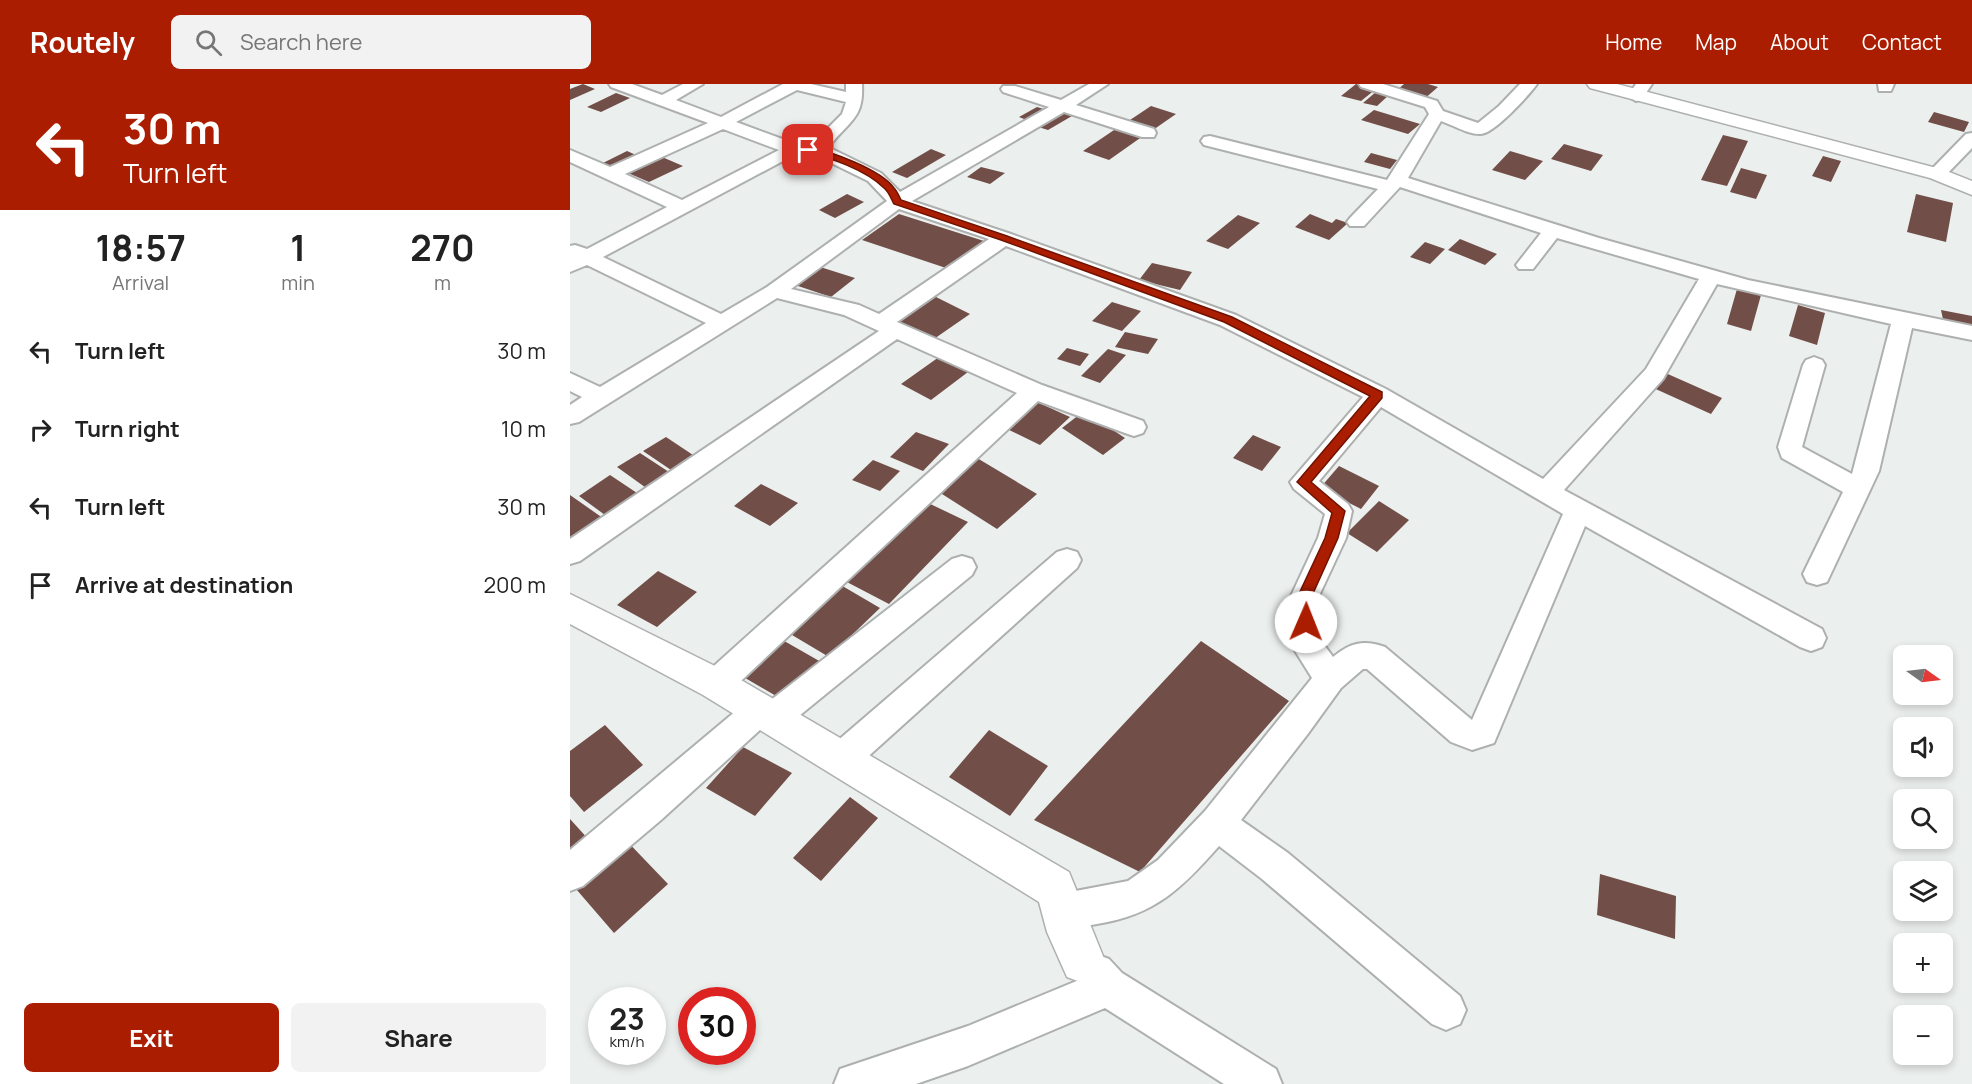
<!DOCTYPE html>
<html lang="en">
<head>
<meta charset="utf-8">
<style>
	:root { --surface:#fff; --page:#f2f2f2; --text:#222; --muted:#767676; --accent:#ab1d00 }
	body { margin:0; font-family:Manrope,sans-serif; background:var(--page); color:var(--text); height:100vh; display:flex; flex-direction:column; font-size:22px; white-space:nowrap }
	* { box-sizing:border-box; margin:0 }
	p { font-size:20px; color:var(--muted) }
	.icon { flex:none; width:33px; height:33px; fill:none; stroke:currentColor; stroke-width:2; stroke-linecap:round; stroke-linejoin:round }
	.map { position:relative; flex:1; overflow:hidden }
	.details { display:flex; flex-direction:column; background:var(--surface); width:570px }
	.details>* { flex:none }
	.guide { background:#ab1d00; color:#fff; overflow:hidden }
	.needle { width:39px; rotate:104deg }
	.controls { position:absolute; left:1323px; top:561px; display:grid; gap:12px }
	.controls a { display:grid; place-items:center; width:60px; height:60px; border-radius:9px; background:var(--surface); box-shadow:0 3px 9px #0003; font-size:30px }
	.speed { position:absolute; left:18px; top:903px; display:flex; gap:12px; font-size:30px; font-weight:700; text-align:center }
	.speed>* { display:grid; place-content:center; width:78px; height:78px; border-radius:50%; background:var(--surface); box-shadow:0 3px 9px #0003; line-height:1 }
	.speed small { font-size:15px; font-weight:400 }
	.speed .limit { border:9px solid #d22; background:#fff; color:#111 }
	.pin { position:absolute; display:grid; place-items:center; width:51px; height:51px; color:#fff; margin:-26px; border-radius:12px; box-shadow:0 3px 9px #0006 }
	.me { position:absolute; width:66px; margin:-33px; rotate:1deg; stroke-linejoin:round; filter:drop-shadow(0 0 4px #0008) }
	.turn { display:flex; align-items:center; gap:21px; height:126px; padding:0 24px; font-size:27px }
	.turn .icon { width:78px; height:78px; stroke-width:2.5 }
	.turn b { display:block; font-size:42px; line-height:51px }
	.eta { display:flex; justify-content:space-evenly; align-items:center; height:102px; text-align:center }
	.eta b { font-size:36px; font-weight:700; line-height:42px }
	.cta { display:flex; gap:12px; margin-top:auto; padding:12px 24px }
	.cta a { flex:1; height:69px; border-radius:9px; background:var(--accent); color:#fff; font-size:24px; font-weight:700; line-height:69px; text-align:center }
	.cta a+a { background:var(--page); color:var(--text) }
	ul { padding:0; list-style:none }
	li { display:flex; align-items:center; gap:18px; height:78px; padding:0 24px }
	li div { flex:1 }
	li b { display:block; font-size:22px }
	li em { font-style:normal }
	header { display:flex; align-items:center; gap:36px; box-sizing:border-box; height:84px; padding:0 30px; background:var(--accent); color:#fff }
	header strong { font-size:28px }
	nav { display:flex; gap:33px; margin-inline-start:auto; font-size:21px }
	.search { width:420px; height:54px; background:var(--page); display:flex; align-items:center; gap:15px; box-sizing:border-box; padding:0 21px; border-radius:9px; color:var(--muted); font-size:22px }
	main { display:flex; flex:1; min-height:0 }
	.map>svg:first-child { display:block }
</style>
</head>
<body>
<header>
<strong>Routely</strong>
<div class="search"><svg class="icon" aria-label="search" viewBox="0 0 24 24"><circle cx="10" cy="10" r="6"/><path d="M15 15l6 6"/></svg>Search here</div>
<nav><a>Home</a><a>Map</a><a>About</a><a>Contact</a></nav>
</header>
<main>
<section class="details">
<div class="guide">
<div class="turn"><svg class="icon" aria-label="left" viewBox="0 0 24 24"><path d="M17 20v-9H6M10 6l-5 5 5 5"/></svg><div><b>30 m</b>Turn left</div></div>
</div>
<div class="eta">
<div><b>18:57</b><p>Arrival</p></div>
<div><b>1</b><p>min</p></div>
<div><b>270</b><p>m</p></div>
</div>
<ul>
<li><svg class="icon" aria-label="left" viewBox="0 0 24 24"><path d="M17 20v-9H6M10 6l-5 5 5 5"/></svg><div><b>Turn left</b></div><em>30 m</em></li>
<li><svg class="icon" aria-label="right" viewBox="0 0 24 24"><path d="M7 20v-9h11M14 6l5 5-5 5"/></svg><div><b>Turn right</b></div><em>10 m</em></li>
<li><svg class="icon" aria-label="left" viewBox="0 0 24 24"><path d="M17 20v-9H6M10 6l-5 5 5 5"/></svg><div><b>Turn left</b></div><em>30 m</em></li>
<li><svg class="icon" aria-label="arrive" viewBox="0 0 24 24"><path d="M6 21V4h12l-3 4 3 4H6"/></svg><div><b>Arrive at destination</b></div><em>200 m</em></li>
</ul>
<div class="cta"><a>Exit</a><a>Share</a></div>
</section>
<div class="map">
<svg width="1402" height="1000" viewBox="0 0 1402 1000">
	<rect width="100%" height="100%" fill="#ebefed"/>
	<!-- building -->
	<path fill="#714e47" d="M13,0L25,5L0,16V5Z
		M786,0L806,5L791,17L771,12Z
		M834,0H858L868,3L853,16L825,8Z
		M807,7L820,10L807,22L793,19Z
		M46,9L60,14L31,28L17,23Z
		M581,22L606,30L583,46L557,38Z
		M467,23L477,26L459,37L449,33Z
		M804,26L850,40L838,50L791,36Z
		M490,27L502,32L478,46L465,42Z
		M1364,28L1399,38L1394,48L1358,38Z
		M547,44L573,52L539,76L513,67Z
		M1153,51L1178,57L1157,102L1131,96Z
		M994,60L1033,71L1021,87L981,75Z
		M361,65L376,71L337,94L322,88Z
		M57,67L66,71L42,83L33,79Z
		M940,67L973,77L955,96L922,86Z
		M801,69L827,76L820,85L794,78Z
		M1253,72L1271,77L1261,98L1242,92Z
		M92,73L113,82L79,98L58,89Z
		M411,83L435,89L420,100L397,93Z
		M1171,84L1197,91L1186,115L1160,108Z
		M277,110L294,118L265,134L249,126Z
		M1346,110L1383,119L1376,158L1337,148Z
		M329,130L414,157L379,185L292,156Z
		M740,130L762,139L766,135L778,139L759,156L725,143Z
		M668,131L690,139L658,165L636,157Z
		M890,155L927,170L915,181L878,166Z
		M855,158L875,165L860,180L840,173Z
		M582,179L622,188L610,206L569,196Z
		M247,182L285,194L261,213L222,200Z
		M1167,205L1191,211L1181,247L1157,240Z
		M362,211L400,230L361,257L322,237Z
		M542,218L571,227L552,247L522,237Z
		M1228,221L1255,229L1247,261L1219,252Z
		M1371,226L1402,232V246L1374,240Z
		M555,248L588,255L578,270L545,263Z
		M497,264L519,270L510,282L487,275Z
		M538,265L556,271L530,299L511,292Z
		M369,273L398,288L361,316L331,300Z
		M1091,287L1152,314L1141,330L1079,302Z
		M467,318L500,333L470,361L437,345Z
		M514,327L555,354L533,371L492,344Z
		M346,348L379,360L353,387L320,373Z
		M683,351L711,363L692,387L663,374Z
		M96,353L126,373L104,388L73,367Z
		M70,369L102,390L79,406L47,383Z
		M402,371L467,410L427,445L361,403Z
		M303,376L330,387L310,407L282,396Z
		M769,382L809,402L791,425L750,404Z
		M40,391L67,409L35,431L9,412Z
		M191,400L228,419L200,442L164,422Z
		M0,411L37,437L0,462Z
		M354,417L398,438L319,520L273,496Z
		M809,417L839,436L807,468L777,449Z
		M88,487L127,508L87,543L47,521Z
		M269,500L310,524L259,573L217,548Z
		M209,554L251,578L213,616L170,591Z
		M631,557L719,617L570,788L464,736Z
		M35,641L73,681L14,728L0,712V667Z
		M419,646L478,682L440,732L379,693Z
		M173,663L222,689L185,732L136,704Z
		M280,713L308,734L251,797L223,774Z
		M0,735L20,757L0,773Z
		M51,751L98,800L44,849L0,798Z
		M1030,790L1106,812L1105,855L1027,831Z"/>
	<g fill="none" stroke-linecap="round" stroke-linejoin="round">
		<defs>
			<path id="minor" d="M39,0H62L92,11L113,0H133L106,16L151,33L213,0H241L276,8V0H292C294,33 281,36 262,59V65L311,89L330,108L479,23L433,8L431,5L433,2H445L491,16L519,0H538L506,21L584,45L586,49L584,53H572L494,28L342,117L441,150L666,231L816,305L973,395L1076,285L1129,195L987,154L963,185H949L946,181L971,149L830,103L794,142H780L777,138L780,134L808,105L634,61L631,57L634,53L640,52L817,96L859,30L855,23L791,3L789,0H813L867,17L873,27L908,39L929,22L950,0H967C959,11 925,49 911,50C899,51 883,41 871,37L838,94L1029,154L1178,196L1402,242V256L1342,244L1309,387L1257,498L1247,501L1237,498L1233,490L1273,408L1212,374L1208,363L1233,281L1236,276L1244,273L1252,276L1255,281L1232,363L1282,390L1321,240L1147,200L1093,295L994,406L1252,545L1256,554L1252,563L1241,567L1230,563L1015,442L924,659L902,666L881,658L797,585H793L771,604L737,651L671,736L718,769L890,912L896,926L890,940L876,946L862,940L692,795L649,762C612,804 585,831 527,840C510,843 499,847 482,840L477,827L482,814L495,809L558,797L588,776L635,727L742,594L722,562L720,514L748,454L755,430L724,405L720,398L793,313L650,241L436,162L327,238L472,301L573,337L576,343L573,349L564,352L555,349L468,317L157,610L146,614L135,610L130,600L135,590L447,309L327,255L10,477L0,480V455L309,247L274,231L207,214L9,338L0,340V321L12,313L0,307V289L30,303L136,239L17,181L0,188V162L5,161L17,165L97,123L0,78V66L40,83L138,39L41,3ZM227,6L276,18L272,30L244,58V68L247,72L298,97L317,117L197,203L151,230L33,173L226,70H239L242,66L239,62L226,60L166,38ZM153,45L209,66L112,116L55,90ZM329,125L419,155L309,230L289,221L221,205ZM811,323L993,430L902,636L815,563C793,555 780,559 763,573L752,558L748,514L776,454L782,427L778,420L749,397Z
				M1066,0H1082L1072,15L1066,17L1058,12Z
				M1308,0H1324L1321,7H1309Z
				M1402,49V64L1373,94H1361L1358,90L1361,86L1396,50Z
				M497,465L507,468L511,476L507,484L282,687L270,692L258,687L253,676L258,665L487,468Z
				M392,472L402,475L406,483L402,491L213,645L202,650L191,645L91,736L13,802L0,807V766L179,616L190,612L201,616L382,475Z
				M525,870L539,875L552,889L706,985L712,1000H654L535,924L398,982L346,1000H264L270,985L398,942L509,896L506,889L511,875Z"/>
			<path id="tertiary" d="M1017,0H1047L1374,86L1402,97V111L1360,94L1020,4Z
				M0,510L159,589L499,788L535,877L529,893L513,899L497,893L477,848L469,818L133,611L0,540Z"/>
		</defs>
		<!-- minor casing -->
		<use href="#minor" stroke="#adb0af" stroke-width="4"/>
		<!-- tertiary casing -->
		<use href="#tertiary" stroke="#adb0af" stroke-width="3"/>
		<!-- minor -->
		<use href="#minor" fill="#fff" fill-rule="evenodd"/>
		<!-- tertiary -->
		<use href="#tertiary" fill="#fff" fill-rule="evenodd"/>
	</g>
	<!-- route -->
	<path fill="#ab1d00" stroke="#6f1300" stroke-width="1.5" d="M238,64C260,66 311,86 324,104C327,107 329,112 331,116L437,152L662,233L812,308V314L741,398L775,427L768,454L741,514L743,538L741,542H731L727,514L755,454L762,429L727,398L800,312L654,238L431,156L324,120C321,115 319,108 314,104C296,86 259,73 235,68V65Z"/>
</svg>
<div class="controls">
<a><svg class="needle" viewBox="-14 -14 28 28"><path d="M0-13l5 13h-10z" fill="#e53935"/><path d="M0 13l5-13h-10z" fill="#767676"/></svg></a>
<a><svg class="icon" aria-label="sound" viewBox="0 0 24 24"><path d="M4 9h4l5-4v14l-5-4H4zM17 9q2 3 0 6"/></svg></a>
<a><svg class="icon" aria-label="search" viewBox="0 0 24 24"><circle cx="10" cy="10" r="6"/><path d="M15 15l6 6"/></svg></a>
<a><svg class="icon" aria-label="layers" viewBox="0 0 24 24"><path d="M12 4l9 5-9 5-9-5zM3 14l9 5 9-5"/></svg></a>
<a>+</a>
<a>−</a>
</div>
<div class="speed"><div>23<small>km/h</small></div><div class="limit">30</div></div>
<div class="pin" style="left:238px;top:66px;background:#d93025"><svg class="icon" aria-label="arrive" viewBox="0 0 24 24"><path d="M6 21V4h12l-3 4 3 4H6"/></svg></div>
<svg class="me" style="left:736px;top:538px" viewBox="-20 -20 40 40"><circle r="19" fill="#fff"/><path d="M0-13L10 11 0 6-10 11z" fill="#ab1d00"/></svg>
</div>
</main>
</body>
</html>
